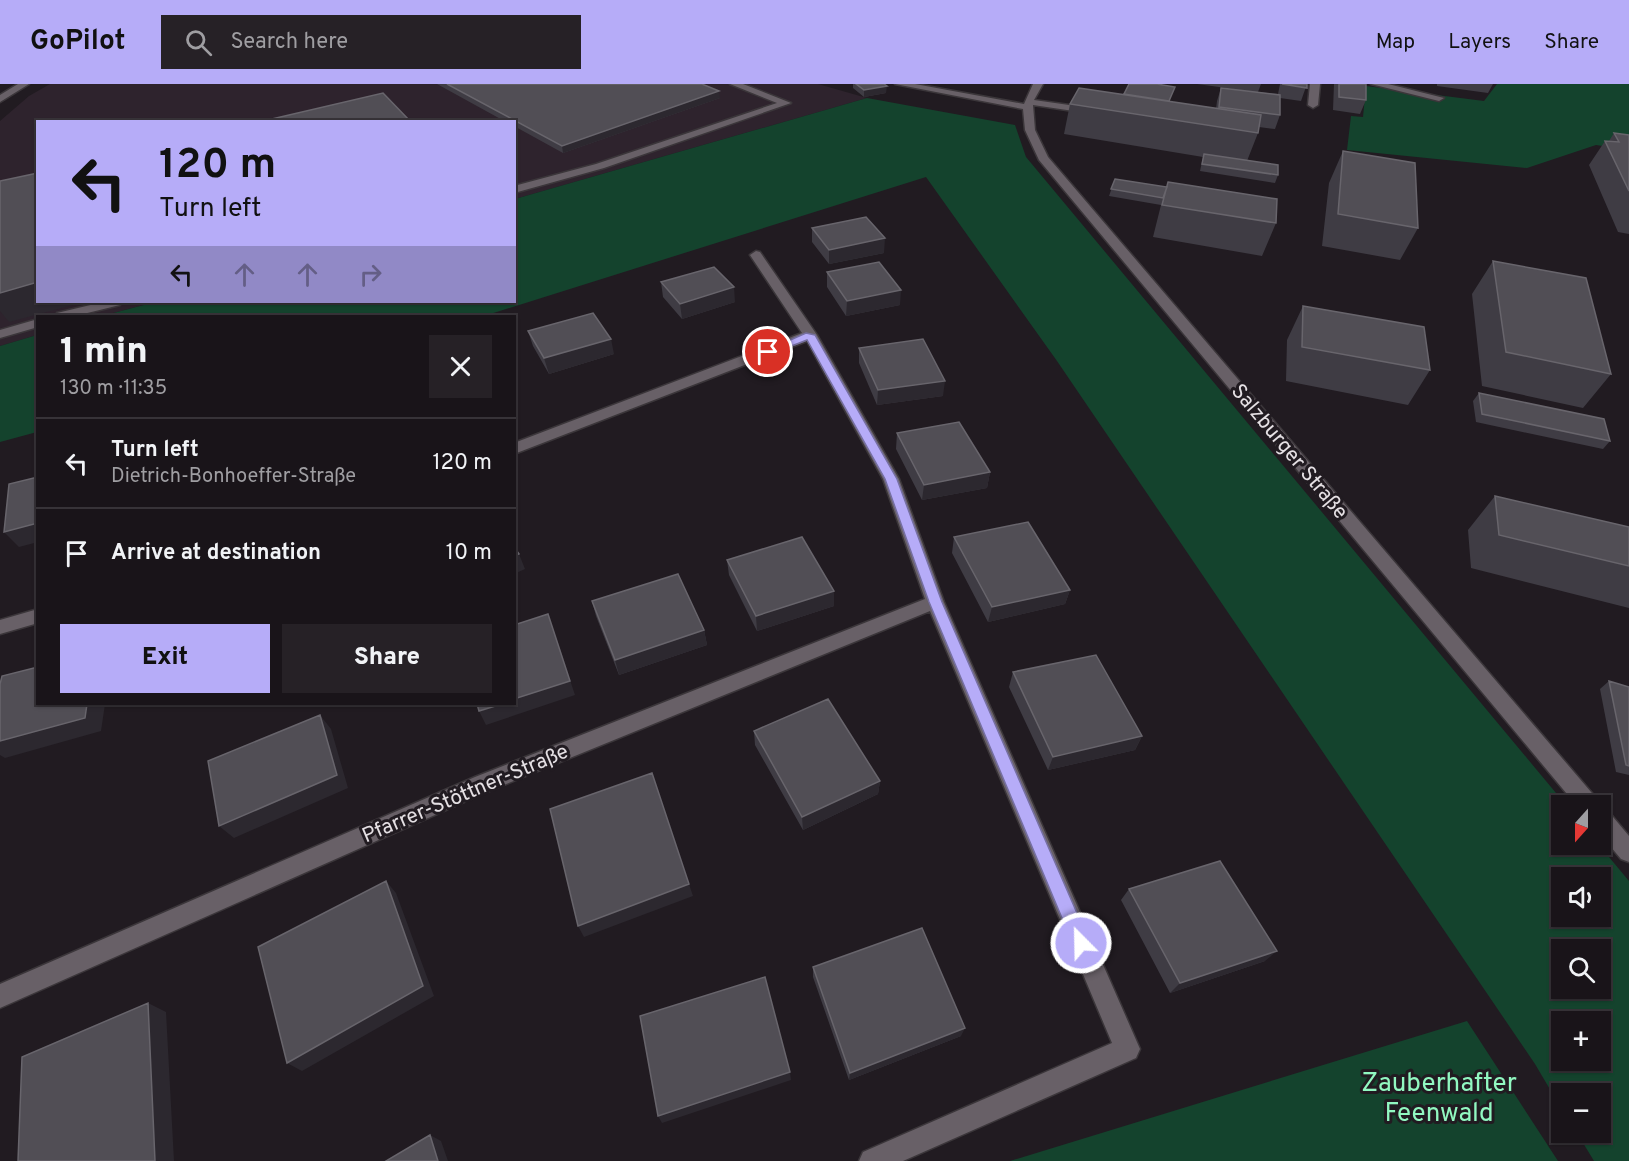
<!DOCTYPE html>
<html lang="en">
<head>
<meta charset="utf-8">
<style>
	:root { --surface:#191419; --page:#262126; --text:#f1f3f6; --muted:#9f9ea2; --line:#373338; --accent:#b6acf8 }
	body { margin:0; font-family:Overpass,sans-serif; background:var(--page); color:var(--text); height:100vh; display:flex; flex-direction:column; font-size:22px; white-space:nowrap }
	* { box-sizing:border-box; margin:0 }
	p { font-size:20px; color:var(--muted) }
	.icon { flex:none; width:33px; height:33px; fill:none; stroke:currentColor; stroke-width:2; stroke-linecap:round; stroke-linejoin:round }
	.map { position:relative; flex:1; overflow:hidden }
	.sheet { position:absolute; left:36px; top:231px; width:480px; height:390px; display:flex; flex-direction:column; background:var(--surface); border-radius:0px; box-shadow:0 2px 4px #0004,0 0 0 2px var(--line) }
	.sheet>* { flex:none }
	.top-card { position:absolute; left:36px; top:36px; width:480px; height:183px; border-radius:0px; box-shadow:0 2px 4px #0004,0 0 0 2px var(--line); background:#b6acf8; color:#111; overflow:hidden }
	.needle { width:39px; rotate:201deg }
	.buttons { position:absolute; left:1551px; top:711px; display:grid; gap:12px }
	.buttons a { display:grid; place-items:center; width:60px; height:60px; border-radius:0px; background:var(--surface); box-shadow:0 2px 4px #0004,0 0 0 2px var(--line); font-size:30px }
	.pin { position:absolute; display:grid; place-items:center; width:51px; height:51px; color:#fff; margin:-26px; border:3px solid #fff; border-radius:50%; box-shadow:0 2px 6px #0007 }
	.me { position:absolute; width:66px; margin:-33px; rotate:337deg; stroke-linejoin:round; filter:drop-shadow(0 0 4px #0008) }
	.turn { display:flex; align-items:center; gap:21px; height:126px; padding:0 24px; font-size:27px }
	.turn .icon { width:78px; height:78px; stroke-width:2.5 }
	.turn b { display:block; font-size:42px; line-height:51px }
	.lanes { display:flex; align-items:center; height:57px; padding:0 24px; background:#0003; justify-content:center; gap:30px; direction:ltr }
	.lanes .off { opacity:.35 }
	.round { display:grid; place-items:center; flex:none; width:63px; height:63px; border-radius:0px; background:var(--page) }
	.summary { display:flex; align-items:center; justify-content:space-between; height:102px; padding:0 24px }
	h1 { font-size:36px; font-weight:800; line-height:45px }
	.button { display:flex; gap:12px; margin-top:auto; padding:12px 24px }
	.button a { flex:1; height:69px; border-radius:0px; background:var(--accent); color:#111; font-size:24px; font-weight:800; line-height:69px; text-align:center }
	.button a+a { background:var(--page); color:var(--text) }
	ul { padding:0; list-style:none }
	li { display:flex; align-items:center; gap:18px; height:90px; padding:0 24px; border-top:2px solid var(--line) }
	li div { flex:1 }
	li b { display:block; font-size:22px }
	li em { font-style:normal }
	header { display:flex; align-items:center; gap:36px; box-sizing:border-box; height:84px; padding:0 30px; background:var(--accent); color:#111 }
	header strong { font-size:28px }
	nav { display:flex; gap:33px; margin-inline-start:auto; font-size:21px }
	.search { width:420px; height:54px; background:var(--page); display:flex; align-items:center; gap:15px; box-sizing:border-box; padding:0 21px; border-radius:0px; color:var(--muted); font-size:22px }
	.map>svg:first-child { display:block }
</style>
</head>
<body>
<header>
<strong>GoPilot</strong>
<div class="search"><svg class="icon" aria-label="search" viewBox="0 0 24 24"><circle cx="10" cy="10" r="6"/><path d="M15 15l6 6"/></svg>Search here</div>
<nav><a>Map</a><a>Layers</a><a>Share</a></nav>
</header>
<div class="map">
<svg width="1629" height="1077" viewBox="0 0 1629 1077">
	<rect width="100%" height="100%" fill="#211b21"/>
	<!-- built -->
	<path fill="#2e232d" d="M50,0H818L867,14L515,115L514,38H38V218H155L102,232H38L37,251L0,262V37L29,12Z"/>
	<!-- green -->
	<path fill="#14432d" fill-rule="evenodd" d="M1497,0H1629V66L1596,61L1527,84L1347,66L1351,32L1363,33L1366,2L1484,17Z
		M867,14L1015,41L1026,73L1566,721L1562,722V760L1599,761L1629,797V1077H1594L1577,1049L1600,1048V1010H1562L1561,1024L1535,980L1057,277L926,93L484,232H102L155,218H514L515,115ZM1562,794H1600V832H1562ZM1562,866H1600V904H1562ZM1562,938H1600V976H1562Z
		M37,251V348L0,358V262Z
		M1467,937L1558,1077H1010Z"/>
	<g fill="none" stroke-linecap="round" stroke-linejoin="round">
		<defs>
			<path id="minor" d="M18,0H29L0,18V11Z
				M730,0H743L791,19L604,84L514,109V102L596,80L777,19Z
				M895,0H915L1024,20L1033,0H1043L1034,16L1097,25V29L1094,30L1033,21L1035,46L1048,73L1597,715L1600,722H1577L1039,76L1025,46L1023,25Z
				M1310,0H1320L1318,21L1313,24L1308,21Z
				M1371,0H1388L1444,14L1439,17Z
				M756,167L760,168L817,251L899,395L944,518L1140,965L1136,974L903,1077H859L863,1068L1112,959L930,527L489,707L0,924V900L475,693L925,515L883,395L807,257L514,370V359L802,249L750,171Z
				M103,218H122L120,221L75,232H56L57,229Z
				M38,235V243L0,254V246Z
				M38,525V539L0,550V536Z
				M1600,724L1608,727L1629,752V778L1621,775L1600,750Z"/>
		</defs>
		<!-- minor casing -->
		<use href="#minor" stroke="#3b363a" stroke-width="3"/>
		<!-- minor -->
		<use href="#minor" fill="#686067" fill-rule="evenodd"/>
	</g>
	<!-- wall -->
	<path fill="#3f3c44" d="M437,0H702L720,14L563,69L514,42V38H506Z
		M853,0H884L886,9L864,13L853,4Z
		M1197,0H1261L1258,8L1278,10L1280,0H1307L1301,17L1280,14V31L1275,45L1259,43L1258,49L1247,77L1278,91L1275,99L1200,87L1203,73L1064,50L1070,20L1124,11L1216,25L1217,17L1221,4L1234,5Z
		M1334,0H1366V16L1360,30L1333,26Z
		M1437,0H1493L1488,9L1437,2Z
		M1614,49L1629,51V150L1618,148L1589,81L1605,57H1609Z
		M1343,67L1418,144L1400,176L1322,162L1329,99Z
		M1115,95L1276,139L1262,172L1153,153L1161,121L1109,112Z
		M812,144L884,169L829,180L812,158Z
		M1493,177L1611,290L1583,324L1482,302L1472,210Z
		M827,188L900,221L846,232L827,203Z
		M661,198L735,218L682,235L663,213Z
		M1303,222L1430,286L1408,321L1286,297L1287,256Z
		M528,247L614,270L549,290L533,262Z
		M859,264L943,312L877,321L859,279Z
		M1479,309L1610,357L1603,365L1476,338L1473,317Z
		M897,349L990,388L987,404L922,416L896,365Z
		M1495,412L1629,443V524L1471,484L1468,446Z
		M954,453L1070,506L1065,520L988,538L952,469Z
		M727,476L834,507V522L757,547L729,491Z
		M592,517L704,546L707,561L619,591L596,532Z
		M1013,588L1142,652L1135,666L1048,686L1009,603Z
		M1609,597L1629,603V691L1616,688L1600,605Z
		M754,647L880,697L878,710L803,746L755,661Z
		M1129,805L1265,877L1170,909L1121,816Z
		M813,883L961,952L849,996L813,893Z"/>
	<!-- shaded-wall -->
	<path fill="#2c282f" d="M887,2L886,9L864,13V6Z
		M719,7L720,14L563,69L562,62Z
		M885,154L884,169L829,180V166Z
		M38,198V218H84L9,238L0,227V209Z
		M734,203L735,218L682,235L680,220Z
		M901,206L900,221L846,232L847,217Z
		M611,255L614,270L549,290L544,274Z
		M945,297L943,312L877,321L878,306Z
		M990,388L987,404L922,416L924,401Z
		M38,439V458L19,463L4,448Z
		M519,470L525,485L514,490V472Z
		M1070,506L1065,520L988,538L992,523Z
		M834,507V522L757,547L756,532Z
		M553,545L575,611L486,641L479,627L502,620H514V615Z
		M704,546L707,561L619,591L615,576Z
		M87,620H105L101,647L5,674L0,671V657Z
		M320,631L331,645L348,704L234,754L219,742Z
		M1142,652L1135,666L1048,686L1053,673Z
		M880,697L878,710L803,746L802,733Z
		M386,797L396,809L434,912L302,987L287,979Z
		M689,800L693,812L584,853L578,842Z
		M1277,867L1265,877L1170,909L1180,899Z
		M148,919L166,928L174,1077H155Z
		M965,944L961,952L849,996L850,989Z
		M790,988L791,996L662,1039L658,1032Z
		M430,1051L441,1057L448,1077H438Z"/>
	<!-- building -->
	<path fill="#514e55" stroke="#68656c" stroke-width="1.5" d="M447,0H702L719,7L562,62Z
		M856,0H884L887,2L864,6Z
		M1129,0H1157L1175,3L1169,17L1124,10Z
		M1282,0H1307V4Z
		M1339,0H1366V16L1339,13Z
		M1079,4L1261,31L1258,49L1070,20Z
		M1221,4L1280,11V31L1219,23Z
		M383,9L411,38H259Z
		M1614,49L1629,51V107L1605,57L1619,58Z
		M1343,67L1415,79L1418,144L1338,130Z
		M1204,70L1278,81V91L1202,80Z
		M38,89V198L0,209V97Z
		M1115,95L1167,103L1163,114L1111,105Z
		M1168,98L1277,115L1276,139L1162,121Z
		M866,133L885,154L829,166L812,144Z
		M1493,177L1586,194L1611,290L1506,268Z
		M879,178L901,206L847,217L827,188Z
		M714,183L734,203L680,220L661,198Z
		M1303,222L1424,243L1430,286L1302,263Z
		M593,229L611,255L544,274L528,247Z
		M923,255L945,297L878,306L859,264Z
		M1479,309L1604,335L1610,357L1482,330Z
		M959,338L990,388L924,401L897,349Z
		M38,393V439L4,448L9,400Z
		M1495,412L1629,443V482L1499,451Z
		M1028,438L1070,506L992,523L954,453Z
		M802,453L834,507L756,532L727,476Z
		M514,463L519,470L514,472Z
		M678,490L704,546L615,576L592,517Z
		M548,530L570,597L514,615V541Z
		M1096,571L1142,652L1053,673L1013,588Z
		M38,583V620H87L85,634L0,657V600L2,592Z
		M1609,597L1629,603V682L1626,681Z
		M828,615L880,697L802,733L754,647Z
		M477,620H502L479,627Z
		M320,631L337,691L219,742L208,677Z
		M652,689L689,800L578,842L550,725Z
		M1220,777L1277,867L1180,899L1129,805Z
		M386,797L423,902L287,979L258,863Z
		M922,844L965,944L850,989L813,883Z
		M765,893L790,988L658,1032L640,932Z
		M148,919L155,1077H18L22,973Z
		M430,1051L438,1077H386Z"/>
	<!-- route -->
	<path fill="#b6acf8" stroke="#7670a1" stroke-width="1.5" d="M806,249L815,251L897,395L942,518L1090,859L1087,865L1081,868L1075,865L929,518L885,395L807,256L771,270L763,268Z"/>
	<g text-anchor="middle" stroke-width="6" stroke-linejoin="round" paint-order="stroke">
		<!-- street labels -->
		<g font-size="21" fill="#e5e0e4" stroke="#211b21">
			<text transform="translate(1290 367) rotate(50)" y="7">Salzburger Straße</text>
			<text transform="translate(465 709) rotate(-23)" y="7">Pfarrer-Stöttner-Straße</text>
		</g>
		<!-- near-park labels -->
		<g font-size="26" fill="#91f8c1" stroke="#211b21">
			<text x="1439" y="1007">Zauberhafter<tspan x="1439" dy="30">Feenwald</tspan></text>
		</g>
	</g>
</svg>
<div class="buttons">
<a><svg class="needle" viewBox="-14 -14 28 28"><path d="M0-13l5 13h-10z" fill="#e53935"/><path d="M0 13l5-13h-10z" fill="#9f9ea2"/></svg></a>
<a><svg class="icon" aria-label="sound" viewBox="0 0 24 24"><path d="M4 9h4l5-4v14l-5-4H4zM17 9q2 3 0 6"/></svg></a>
<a><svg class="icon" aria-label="search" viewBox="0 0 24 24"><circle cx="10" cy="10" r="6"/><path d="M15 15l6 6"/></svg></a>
<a>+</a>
<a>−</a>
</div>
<div class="pin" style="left:768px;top:268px;background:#d93025"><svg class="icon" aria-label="arrive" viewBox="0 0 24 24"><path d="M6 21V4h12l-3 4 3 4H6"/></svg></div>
<svg class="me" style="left:1081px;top:859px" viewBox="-20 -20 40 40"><circle r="17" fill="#b6acf8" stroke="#fff" stroke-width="3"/><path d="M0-11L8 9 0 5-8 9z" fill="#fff"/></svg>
<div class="top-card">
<div class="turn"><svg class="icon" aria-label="left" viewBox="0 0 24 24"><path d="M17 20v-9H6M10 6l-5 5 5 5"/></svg><div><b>120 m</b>Turn left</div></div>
<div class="lanes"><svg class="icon" aria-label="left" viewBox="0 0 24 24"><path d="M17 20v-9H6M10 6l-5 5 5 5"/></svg><svg class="icon off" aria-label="ahead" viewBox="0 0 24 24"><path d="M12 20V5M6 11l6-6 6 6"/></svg><svg class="icon off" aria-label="ahead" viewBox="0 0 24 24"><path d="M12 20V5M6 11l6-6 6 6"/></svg><svg class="icon off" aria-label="right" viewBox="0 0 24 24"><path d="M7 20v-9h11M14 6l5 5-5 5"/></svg></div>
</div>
<section class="sheet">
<div class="summary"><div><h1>1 min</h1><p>130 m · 11:35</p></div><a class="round"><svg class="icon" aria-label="close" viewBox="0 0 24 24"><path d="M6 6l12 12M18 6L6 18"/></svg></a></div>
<ul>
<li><svg class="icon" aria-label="left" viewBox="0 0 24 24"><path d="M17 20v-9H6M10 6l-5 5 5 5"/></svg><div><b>Turn left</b><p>Dietrich-Bonhoeffer-Straße</p></div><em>120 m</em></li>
<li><svg class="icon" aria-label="arrive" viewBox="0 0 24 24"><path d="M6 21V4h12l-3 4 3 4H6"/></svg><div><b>Arrive at destination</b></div><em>10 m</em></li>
</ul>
<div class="button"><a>Exit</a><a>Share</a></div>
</section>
</div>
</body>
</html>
